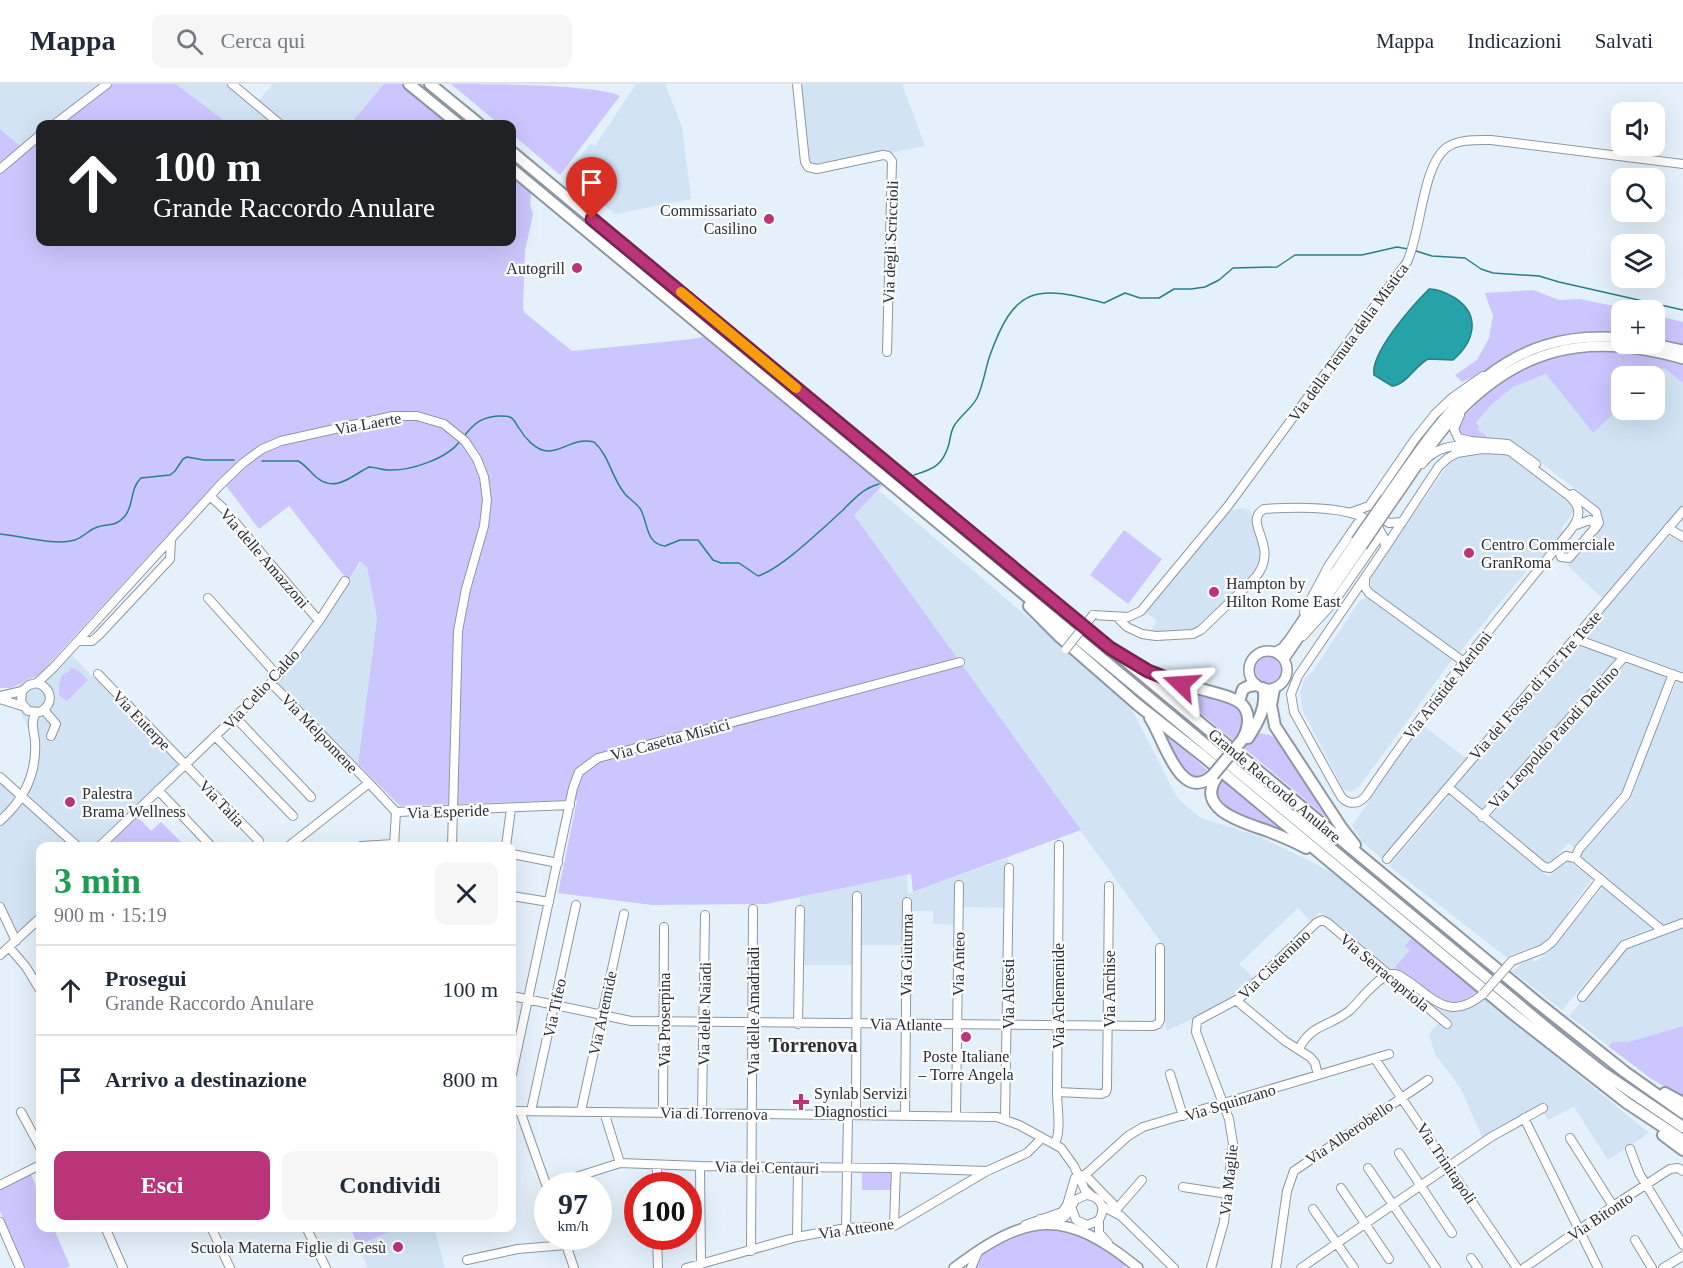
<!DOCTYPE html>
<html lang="it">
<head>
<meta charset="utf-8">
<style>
	:root { --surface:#fff; --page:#f6f6f7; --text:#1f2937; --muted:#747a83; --line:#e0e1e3; --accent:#b93478 }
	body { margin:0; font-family:"Times New Roman",serif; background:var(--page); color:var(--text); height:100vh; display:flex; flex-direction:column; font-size:22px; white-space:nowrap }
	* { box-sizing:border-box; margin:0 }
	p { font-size:20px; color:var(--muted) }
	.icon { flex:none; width:33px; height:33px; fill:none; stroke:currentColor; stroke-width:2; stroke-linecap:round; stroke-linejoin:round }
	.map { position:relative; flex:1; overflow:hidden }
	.sheet { position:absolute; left:36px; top:758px; width:480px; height:390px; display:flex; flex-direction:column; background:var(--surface); border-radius:12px; box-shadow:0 6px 24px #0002 }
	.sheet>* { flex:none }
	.banner { position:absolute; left:36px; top:36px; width:480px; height:126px; border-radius:12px; box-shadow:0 6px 24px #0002; background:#202124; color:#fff; overflow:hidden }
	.controls { position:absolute; left:1611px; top:18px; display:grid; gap:12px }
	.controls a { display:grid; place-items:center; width:54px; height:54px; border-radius:12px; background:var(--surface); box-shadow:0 6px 24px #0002; font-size:30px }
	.speed { position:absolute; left:534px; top:1088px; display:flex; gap:12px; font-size:30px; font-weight:700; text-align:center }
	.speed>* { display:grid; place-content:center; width:78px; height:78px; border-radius:50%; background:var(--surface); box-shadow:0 6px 24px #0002; line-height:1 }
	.speed small { font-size:15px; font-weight:400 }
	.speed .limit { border:9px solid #d22; background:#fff; color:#111 }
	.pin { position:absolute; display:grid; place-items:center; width:51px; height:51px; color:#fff; margin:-62px -26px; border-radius:50% 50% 50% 0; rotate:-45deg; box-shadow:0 0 6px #0007 }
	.pin .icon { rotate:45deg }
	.me { position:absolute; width:66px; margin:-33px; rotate:290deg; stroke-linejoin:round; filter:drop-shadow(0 0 4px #0008) }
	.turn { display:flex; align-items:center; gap:21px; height:126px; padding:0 18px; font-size:27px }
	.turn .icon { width:78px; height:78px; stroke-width:2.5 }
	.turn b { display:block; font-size:42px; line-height:51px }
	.round { display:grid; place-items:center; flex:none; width:63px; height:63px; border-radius:12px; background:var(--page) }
	.summary { display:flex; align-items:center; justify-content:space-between; height:102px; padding:0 18px }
	h1 { font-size:36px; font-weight:800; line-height:45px; color:#1e9e55 }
	.cta { display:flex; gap:12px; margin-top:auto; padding:12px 18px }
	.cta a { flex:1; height:69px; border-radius:12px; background:var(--accent); color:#fff; font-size:24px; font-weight:800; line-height:69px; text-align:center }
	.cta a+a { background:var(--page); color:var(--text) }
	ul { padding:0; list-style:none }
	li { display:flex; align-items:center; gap:18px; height:90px; padding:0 18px; border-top:2px solid var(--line) }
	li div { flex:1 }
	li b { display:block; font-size:22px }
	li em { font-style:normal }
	header { display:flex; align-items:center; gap:36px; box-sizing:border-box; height:84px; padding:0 30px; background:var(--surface); border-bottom:2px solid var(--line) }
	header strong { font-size:28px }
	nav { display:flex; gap:33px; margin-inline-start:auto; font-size:21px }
	.search { width:420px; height:54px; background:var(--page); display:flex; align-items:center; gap:15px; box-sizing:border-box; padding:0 21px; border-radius:12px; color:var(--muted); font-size:22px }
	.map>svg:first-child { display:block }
</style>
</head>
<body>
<header>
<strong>Mappa</strong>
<div class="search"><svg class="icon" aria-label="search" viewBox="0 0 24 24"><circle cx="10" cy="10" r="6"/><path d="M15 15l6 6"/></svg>Cerca qui</div>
<nav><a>Mappa</a><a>Indicazioni</a><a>Salvati</a></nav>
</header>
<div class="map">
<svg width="1683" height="1184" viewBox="0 0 1683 1184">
	<rect width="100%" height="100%" fill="#e4f1fb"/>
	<!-- built -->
	<path fill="#d2e4f4" d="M0,0H98L49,40H40V48L22,63L0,45Z
		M176,0H227L276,40H229Z
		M273,0H384L350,40H288L259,16Z
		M636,0H665L682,42L691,115L615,130L566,91L591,59L595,62Z
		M800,0H902L925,62L814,85L807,76Z
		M1664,284L1683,299V423L1603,515L1567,481L1602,444L1603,433L1601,427L1582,410L1518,361L1503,355L1487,354L1486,351L1477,346L1476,339L1490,322L1513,303L1546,290L1593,349L1621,323L1622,326H1654L1655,293Z
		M1491,368L1503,369L1513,373L1561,411L1573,423L1574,428L1561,445L1565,449L1537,484L1531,481L1460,568H1457L1375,509L1372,505L1370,494L1450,378L1461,372Z
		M877,405L1128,618L1178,715L1201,734L1259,752L1332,788L1649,1049L1608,1076L1574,1023L1548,1036L1539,1021L1482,1053L1461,1005L1435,970L1429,950L1445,931L1320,828L1311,838L1298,824L1239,880L1255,895L1235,916L1166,947L1163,861L853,431Z
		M1239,424L1250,426L1263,464L1260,483L1202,542L1194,547L1150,549L1157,536L1144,528L1225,429Z
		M1670,452L1683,458V588L1583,552Z
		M361,477L367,482L377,534L358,680L277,600L318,545Z
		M1366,514L1372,515L1377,522L1381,521L1393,529L1394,535L1401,536L1454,573L1359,703L1351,708L1343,705L1302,625L1300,608L1305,594L1313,587L1360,516Z
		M1577,558L1615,573V578L1482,728L1453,702Z
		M65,564L180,682L96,762H40V830L13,856L0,828V698L17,712L29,694L32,653L10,604L39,591Z
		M1627,577L1670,592L1620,716L1576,765L1568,759L1550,780L1545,781L1488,732Z
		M1679,597L1683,598V834L1661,841L1579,772V769L1630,716L1648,666L1676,599Z
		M1421,640L1466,674L1382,775L1363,759L1352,742Z
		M1449,712H1451L1549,793L1564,777L1568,776L1593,794L1568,827L1571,830L1546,858L1506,873L1389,782Z
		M1008,774V824L959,823V841L933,840V827H907L906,861H857V881H799L800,813L907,791L908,810Z
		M1603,803L1652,844L1623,855L1562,926L1512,887L1531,873L1535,878L1547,870Z
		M1683,842V942L1628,958H1613L1608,962L1569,932L1624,865Z
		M401,1143H434L445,1184H368L358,1161Z"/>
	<!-- green -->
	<path fill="#cbc7fe" d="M107,0H176L229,40H55Z
		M384,0H430L479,40H350Z
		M451,0C486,0 595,0 620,12L560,91L512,50V40H499Z
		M0,45L24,65L40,52V158H512V68L534,87L530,120L533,130L525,167L523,225L525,229L572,267L692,255L729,248L900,383L854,431L1081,746L913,808L911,790L766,820L652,821L558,809L577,716L400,722L358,680L377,534L367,483L360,477L348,497L289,422L259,445L220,394L39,591L10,604H0Z
		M1533,206L1559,216L1580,215L1633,226H1622L1621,250L1558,254L1462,298L1455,291L1477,276L1489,254L1493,232L1485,209Z
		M1655,231L1683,238V263L1655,257Z
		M1581,266H1629L1683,278V299L1664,284L1654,293L1622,292L1621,323L1593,349L1546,290L1513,303L1490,322L1476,339L1479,343L1478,346L1486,351L1487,354L1465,353L1459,350V337L1502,295L1558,270Z
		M1124,446L1162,475L1128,520L1090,491Z
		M1253 586a15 15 0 1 1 30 0a15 15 0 1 1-30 0Z
		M71,584L78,586L88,596L67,617L59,611V600L62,591L70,587Z
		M1165,597L1239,621L1246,638L1236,658L1164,600Z
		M1158,642L1208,687L1199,693H1195L1181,684Z
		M1258,649L1270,651L1278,656L1333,739L1244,664L1252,652Z
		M1220,695L1289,751C1270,743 1201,724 1220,695Z
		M137,732L151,747L161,738L185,762H107Z
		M1412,853L1476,907C1448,936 1419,902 1395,883L1410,866L1405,862Z
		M1683,942V1013L1653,996L1608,962L1613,958H1628Z
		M862,1089H891V1106H862Z
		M31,1090L40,1113V1143H53L70,1182L66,1184H24L0,1127V1106Z
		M350,1143H401L358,1161Z
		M1035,1144C1045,1145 1058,1144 1068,1146C1084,1150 1120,1168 1126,1184H974C983,1158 1011,1154 1035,1144Z"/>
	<!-- water -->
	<path fill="#25a3a8" stroke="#278085" stroke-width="1.5" d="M1429,205C1438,205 1447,209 1455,214C1481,231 1475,257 1453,276L1428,275C1416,281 1405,302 1392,302L1374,291C1370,269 1413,221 1429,205Z"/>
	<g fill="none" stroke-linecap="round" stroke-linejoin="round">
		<!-- stream -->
		<path stroke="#278085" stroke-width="1.5" d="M1416,167L1432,172L1465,174L1481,185L1493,189L1539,192L1559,198L1683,226
			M465,351C475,338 484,332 501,332C503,332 508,332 510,333C515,335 516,341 519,344C524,353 536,367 548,367C564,367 574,353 594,358C609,371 612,395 625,410C630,416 637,419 641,426C648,440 646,460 665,462L680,456H698L713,476L721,479H739L758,492C781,485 823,444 842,427C853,416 863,404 879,400
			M262,377H298C306,381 310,388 316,393C336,410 352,391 369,383C376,383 381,386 388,386C410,387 447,375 460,357
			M914,391C934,385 943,381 949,360C950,354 951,347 954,342C960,332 972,324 977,314C983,302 985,287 989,274C1014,203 1034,200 1104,219L1125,209L1140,214H1159L1174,205H1191L1205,203L1219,196L1233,184L1277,183L1295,171H1362L1397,163L1408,165
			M0,450C23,452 53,462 75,456C83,453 88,447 95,444C107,438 114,445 125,432C134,421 130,404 141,394L170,391L175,387L183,375L187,373L204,376H234"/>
		<defs>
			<path id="minor" d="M232,0L280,40
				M797,0L805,78L808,83L817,85L883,71L888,72L892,77L887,268
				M55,40L107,0
				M0,85L40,51
				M1460,331L1454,345L1458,354L1471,357L1508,360L1536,380
				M1422,380C1435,363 1452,361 1473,361
				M1573,410L1596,428L1599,439L1594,446
				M210,412L224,425L319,537
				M1352,428L1369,422L1415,355L1435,330L1453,313L1483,292
				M1378,432L1389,439L1402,438
				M1668,444L1683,453
				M1379,445L1384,454L1385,464L1298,592L1291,610L1294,628L1339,709C1345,721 1357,722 1366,712C1428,619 1499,534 1570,447C1581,433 1582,423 1568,411L1510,367L1504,366L1482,365L1457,369L1448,374L1439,382L1385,464
				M1558,462L1561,473L1569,474L1595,444L1594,439L1590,436L1576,441
				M1365,494V503L1369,509L1464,578
				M208,514L278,592
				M1304,528L1329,481L1357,440L1361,437L1368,436
				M1093,531L1128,533L1141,527L1228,422L1407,178C1421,149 1422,83 1446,64C1458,55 1476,56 1491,56L1683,80
				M1117,533L1127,543L1142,550L1156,552L1193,550L1201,546L1255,494C1282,462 1241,439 1264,425C1293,423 1358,420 1379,444L1377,456L1334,518L1303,552
				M1576,555L1683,594
				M78,557H92L99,551L170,475L171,455
				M98,590L259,757
				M37,599L54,583L221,400L243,379L262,365L281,357L393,332H417L444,340L465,357L477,375L484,393L487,416L484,442L466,505L458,547L452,762
				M271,599L369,699
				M0,612L22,607L29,601L37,599C53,605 54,620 40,628L28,627L21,618L22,607
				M0,615L22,622
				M44,626L56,640L51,652
				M236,634L311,713
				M216,653L293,732
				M0,693L77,762
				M1448,703L1544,783L1550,784L1566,772L1575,774L1662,846
				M158,706L211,762
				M1482,733L1624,573
				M0,737C24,716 37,690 35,657C34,647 30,638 36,629
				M100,762L278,592L319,537L345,497
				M289,762L369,699L396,728L570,721
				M361,762L394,760
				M394,762L396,728
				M506,762L511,725
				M512,770L558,779
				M1575,774L1579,765L1626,711L1673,590
				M1387,775L1683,427
				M512,812L549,818
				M0,823L16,857
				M9,863L26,883L40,906
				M0,871L40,834
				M1512,877L1543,865L1552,858L1601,795
				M512,912L631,937L1153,942L1158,940L1160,936V864
				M1582,913L1624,861L1683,839
				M1237,917L1285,957L1310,973L1315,979L1318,991
				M798,940L800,826
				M1299,965C1311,940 1329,943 1349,927C1357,920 1363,911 1371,904C1377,898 1386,889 1395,890C1400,891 1406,896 1411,899C1436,918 1453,936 1483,910
				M1375,975L1517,1184
				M512,990L573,704L579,688L598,674L960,578
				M1170,990L1183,1032
				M1057,1008L1101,1010L1106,1008L1107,1004L1109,802
				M512,1027L997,1033L1019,1041L1061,1064L1074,1082L1085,1106L1091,1111
				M520,1027L548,1106
				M531,1027L576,821
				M581,1027L624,830
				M21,1028L40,1063
				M604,1028L620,1079
				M663,1028L664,843
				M702,1028L705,831
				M856,1031L857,812
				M905,1032L907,818
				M956,1032L959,801
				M1524,1034L1598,1184
				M1005,1035L1009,784
				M1570,1054L1613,1122
				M1054,1060C1062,1050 1057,1023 1057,1008L1059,761
				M1630,1065L1639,1089L1683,1161
				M1399,1069L1452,1149
				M657,1081V1101
				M700,1082L701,1180
				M1368,1084L1436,1184
				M1083,1091H1085L1116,1123
				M1085,1091L1128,1052L1143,1043L1389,970
				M0,1101L40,1081
				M551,1101L620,1079L700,1082L896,1084L987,1087
				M1183,1103L1228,1110
				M1341,1104L1389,1175
				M1102,1122L1121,1132L1174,1184
				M1313,1125L1354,1184
				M1115,1127L1142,1096
				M1040,1135C1064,1138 1065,1136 1075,1116L1086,1111C1101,1112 1107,1125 1098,1137L1087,1141L1076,1136L1072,1125
				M1099,1136V1149L1108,1159
				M0,1138L20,1184
				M1025,1141L1062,1128L1067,1121L1075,1094
				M894,1142L896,1084
				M105,1143L123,1184
				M211,1143L230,1184
				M306,1143L326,1184
				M846,1144L848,1031
				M563,1152L574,1184
				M657,1152L658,1184
				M797,1153L798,1083
				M1635,1156L1652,1184
				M751,1167L753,825
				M1471,1174L1478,1184
				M467,1176L518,1165L566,1161
				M686,1184L797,1153L846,1144L894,1142L987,1087L1027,1069L1042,1054
				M971,1184L978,1168
				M1211,1184L1224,1138L1233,1060L1229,1035L1196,948L1197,937L1240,914L1316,839L1322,836L1328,839L1447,940
				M1276,1184L1287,1107L1294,1087L1428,996
				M1301,1184L1491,1053L1543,1024
				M1524,1184L1613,1122L1670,1085L1678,1084L1683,1087
				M1663,1184L1683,1172"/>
			<path id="major" d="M1654,260L1683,266
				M1386,414C1447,326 1500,243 1622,254
				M1392,418C1411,392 1427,364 1448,340C1516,263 1586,247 1683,275
				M1249 586a19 19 0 1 1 38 0a19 19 0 1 1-38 0Z
				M1276,568L1283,564L1290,555L1356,457
				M1284,575L1362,462
				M954,1184C1028,1128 1065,1124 1138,1184"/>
			<path id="highway" d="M409,0L458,40
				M430,0L479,40
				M512,68L1538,919L1625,988L1683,1029
				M512,85L1553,949L1602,988L1683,1043
				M1029,522L1060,553L1138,621L1203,672L1512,929L1627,1019L1683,1056
				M1141,583C1161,596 1185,601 1208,607C1218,610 1230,612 1239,618C1252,627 1249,645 1242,656
				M1274,605L1271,621L1275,642L1341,743L1355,761
				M1239,617L1243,605L1249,602L1256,601
				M1150,634C1163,652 1180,722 1213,691
				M1248,654C1257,640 1268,622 1263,604
				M1217,693C1194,726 1246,739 1268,747C1281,752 1294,757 1306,764
				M1665,1009L1683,1019
				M1663,1051L1683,1066"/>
		</defs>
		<!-- minor casing -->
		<use href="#minor" stroke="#8c97a1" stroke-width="10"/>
		<!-- major casing -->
		<use href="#major" stroke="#8c97a1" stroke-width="12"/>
		<!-- highway casing -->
		<use href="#highway" stroke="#8c97a1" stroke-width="14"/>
		<!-- minor -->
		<use href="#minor" stroke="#fff" stroke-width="8"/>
		<!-- major -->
		<use href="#major" stroke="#fff" stroke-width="9"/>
		<!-- highway -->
		<use href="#highway" stroke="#fff" stroke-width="10"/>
		<defs>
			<path id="minor-bridge" d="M1066,565L1093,531
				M1483,910L1512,877"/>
			<path id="major-bridge" d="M1356,457L1386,414
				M1362,462L1392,418"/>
			<path id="highway-bridge" d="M1213,691L1242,656"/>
		</defs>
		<!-- minor-bridge casing -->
		<use href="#minor-bridge" stroke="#8c97a1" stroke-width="10" stroke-linecap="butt"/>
		<!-- major-bridge casing -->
		<use href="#major-bridge" stroke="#8c97a1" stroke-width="12" stroke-linecap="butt"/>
		<!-- highway-bridge casing -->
		<use href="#highway-bridge" stroke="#8c97a1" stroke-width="14" stroke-linecap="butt"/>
		<!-- minor-bridge -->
		<use href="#minor-bridge" stroke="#fff" stroke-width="8"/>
		<!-- major-bridge -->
		<use href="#major-bridge" stroke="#fff" stroke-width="9"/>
		<!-- highway-bridge -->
		<use href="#highway-bridge" stroke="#fff" stroke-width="10"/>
	</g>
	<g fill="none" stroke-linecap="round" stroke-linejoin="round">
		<defs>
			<path id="route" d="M592,135L1110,564L1148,587L1181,600"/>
		</defs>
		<!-- route casing -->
		<use href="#route" stroke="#78224e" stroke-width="15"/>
		<!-- route -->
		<use href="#route" stroke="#b93478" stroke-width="10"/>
		<!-- slow -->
		<path stroke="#f59e0b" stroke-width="10" d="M681,208L796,304"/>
	</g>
	<!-- markers -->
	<g fill="#b93478" stroke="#fafcfe" stroke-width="2">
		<circle cx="769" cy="135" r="6"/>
		<circle cx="577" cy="184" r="6"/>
		<circle cx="1469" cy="469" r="6"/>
		<circle cx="1214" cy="508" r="6"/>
		<circle cx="70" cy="718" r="6"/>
		<circle cx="966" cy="953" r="6"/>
		<path d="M798 1009h6v6h6v6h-6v6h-6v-6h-6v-6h6z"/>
		<circle cx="398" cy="1163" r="6"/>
	</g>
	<g text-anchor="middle" stroke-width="4.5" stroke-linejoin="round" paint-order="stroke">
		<!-- poi labels -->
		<g font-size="16" fill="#2b2f33" stroke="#fafcfe" text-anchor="start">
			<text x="757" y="132" text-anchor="end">Commissariato<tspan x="757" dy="18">Casilino</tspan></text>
			<text x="565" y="190" text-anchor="end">Autogrill</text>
			<text x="1481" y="466">Centro Commerciale<tspan x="1481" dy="18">GranRoma</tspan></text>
			<text x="1226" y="505">Hampton by<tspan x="1226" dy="18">Hilton Rome East</tspan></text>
			<text x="82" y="715">Palestra<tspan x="82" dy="18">Brama Wellness</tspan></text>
			<text x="966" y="978" text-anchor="middle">Poste Italiane<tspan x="966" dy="18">– Torre Angela</tspan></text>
			<text x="814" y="1015">Synlab Servizi<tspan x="814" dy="18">Diagnostici</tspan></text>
			<text x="386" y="1169" text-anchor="end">Scuola Materna Figlie di Gesù</text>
		</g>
		<!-- street labels -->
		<g font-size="16" fill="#2b2f33" stroke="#fafcfe">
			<text transform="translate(890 158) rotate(-88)" y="6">Via degli Scriccioli</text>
			<text transform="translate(1348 258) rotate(-54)" y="6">Via della Tenuta della Mistica</text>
			<text transform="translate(368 339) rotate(-10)" y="6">Via Laerte</text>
			<text transform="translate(265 474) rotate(49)" y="6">Via delle Amazzoni</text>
			<text transform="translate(1447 601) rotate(-52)" y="6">Via Aristide Merloni</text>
			<text transform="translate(1535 601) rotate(-49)" y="6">Via del Fosso di Tor Tre Teste</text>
			<text transform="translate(261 605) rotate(-47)" y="6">Via Celio Caldo</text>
			<text transform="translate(142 636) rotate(46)" y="6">Via Euterpe</text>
			<text transform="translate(320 649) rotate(46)" y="6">Via Melpomene</text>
			<text transform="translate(1553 653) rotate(-48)" y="6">Via Leopoldo Parodi Delfino</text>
			<text transform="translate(670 655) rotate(-15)" y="6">Via Casetta Mistici</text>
			<text transform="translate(1275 701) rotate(40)" y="6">Grande Raccordo Anulare</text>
			<text transform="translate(222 719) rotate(46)" y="6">Via Talia</text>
			<text transform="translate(448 727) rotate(-2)" y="6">Via Esperide</text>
			<text transform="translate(906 871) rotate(-89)" y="6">Via Giuturna</text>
			<text transform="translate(958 880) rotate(-89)" y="6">Via Anteo</text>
			<text transform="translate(1274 880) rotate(-44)" y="6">Via Cisternino</text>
			<text transform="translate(1385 888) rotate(40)" y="6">Via Serracapriola</text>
			<text transform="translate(1109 905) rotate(-90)" y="6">Via Anchise</text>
			<text transform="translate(1008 910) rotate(-90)" y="6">Via Alcesti</text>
			<text transform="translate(1058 912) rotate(-90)" y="6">Via Achemenide</text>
			<text transform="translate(554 924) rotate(-78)" y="6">Via Tifeo</text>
			<text transform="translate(753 927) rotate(-90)" y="6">Via delle Amadriadi</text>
			<text transform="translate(602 929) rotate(-78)" y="6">Via Artemide</text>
			<text transform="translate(704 930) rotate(-89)" y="6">Via delle Naiadi</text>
			<text transform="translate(664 936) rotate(-90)" y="6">Via Proserpina</text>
			<text transform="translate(906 940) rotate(1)" y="6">Via Atlante</text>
			<text transform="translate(1230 1018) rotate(-17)" y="6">Via Squinzano</text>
			<text transform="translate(714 1029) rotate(1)" y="6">Via di Torrenova</text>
			<text transform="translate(1349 1048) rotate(-34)" y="6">Via Alberobello</text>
			<text transform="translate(1447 1079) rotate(56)" y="6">Via Trinitapoli</text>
			<text transform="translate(767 1083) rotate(1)" y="6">Via dei Centauri</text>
			<text transform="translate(1228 1096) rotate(-84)" y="6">Via Maglie</text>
			<text transform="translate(1600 1132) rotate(-34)" y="6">Via Bitonto</text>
			<text transform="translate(856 1144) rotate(-8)" y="6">Via Atteone</text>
		</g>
		<!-- quarter labels -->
		<g font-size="20" font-weight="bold" fill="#2b2f33" stroke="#fafcfe">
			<text x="813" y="968">Torrenova</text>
		</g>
	</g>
</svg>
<div class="controls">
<a><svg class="icon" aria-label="sound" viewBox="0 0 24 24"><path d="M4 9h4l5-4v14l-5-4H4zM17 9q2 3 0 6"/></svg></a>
<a><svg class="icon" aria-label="search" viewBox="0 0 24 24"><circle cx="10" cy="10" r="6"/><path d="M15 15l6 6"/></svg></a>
<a><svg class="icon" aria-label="layers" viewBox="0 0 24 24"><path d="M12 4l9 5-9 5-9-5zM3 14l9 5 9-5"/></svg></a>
<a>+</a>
<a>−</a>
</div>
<div class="speed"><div>97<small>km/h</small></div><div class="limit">100</div></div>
<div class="pin" style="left:592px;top:135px;background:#d93025"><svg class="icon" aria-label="arrive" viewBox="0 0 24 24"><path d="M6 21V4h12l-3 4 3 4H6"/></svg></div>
<svg class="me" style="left:1181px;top:600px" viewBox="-20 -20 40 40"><path d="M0-17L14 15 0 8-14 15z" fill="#b93478" stroke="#fff" stroke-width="4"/></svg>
<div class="banner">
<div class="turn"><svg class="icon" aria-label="ahead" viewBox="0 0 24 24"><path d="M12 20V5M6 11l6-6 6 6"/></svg><div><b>100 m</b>Grande Raccordo Anulare</div></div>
</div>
<section class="sheet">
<div class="summary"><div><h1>3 min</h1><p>900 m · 15:19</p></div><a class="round"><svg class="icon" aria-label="close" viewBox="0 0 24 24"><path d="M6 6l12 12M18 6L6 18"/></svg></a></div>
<ul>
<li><svg class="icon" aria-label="ahead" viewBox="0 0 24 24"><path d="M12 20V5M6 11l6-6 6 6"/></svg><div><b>Prosegui</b><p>Grande Raccordo Anulare</p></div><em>100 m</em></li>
<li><svg class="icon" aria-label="arrive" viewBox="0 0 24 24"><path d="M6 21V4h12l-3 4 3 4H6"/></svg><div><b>Arrivo a destinazione</b></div><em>800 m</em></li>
</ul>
<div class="cta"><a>Esci</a><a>Condividi</a></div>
</section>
</div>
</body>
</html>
